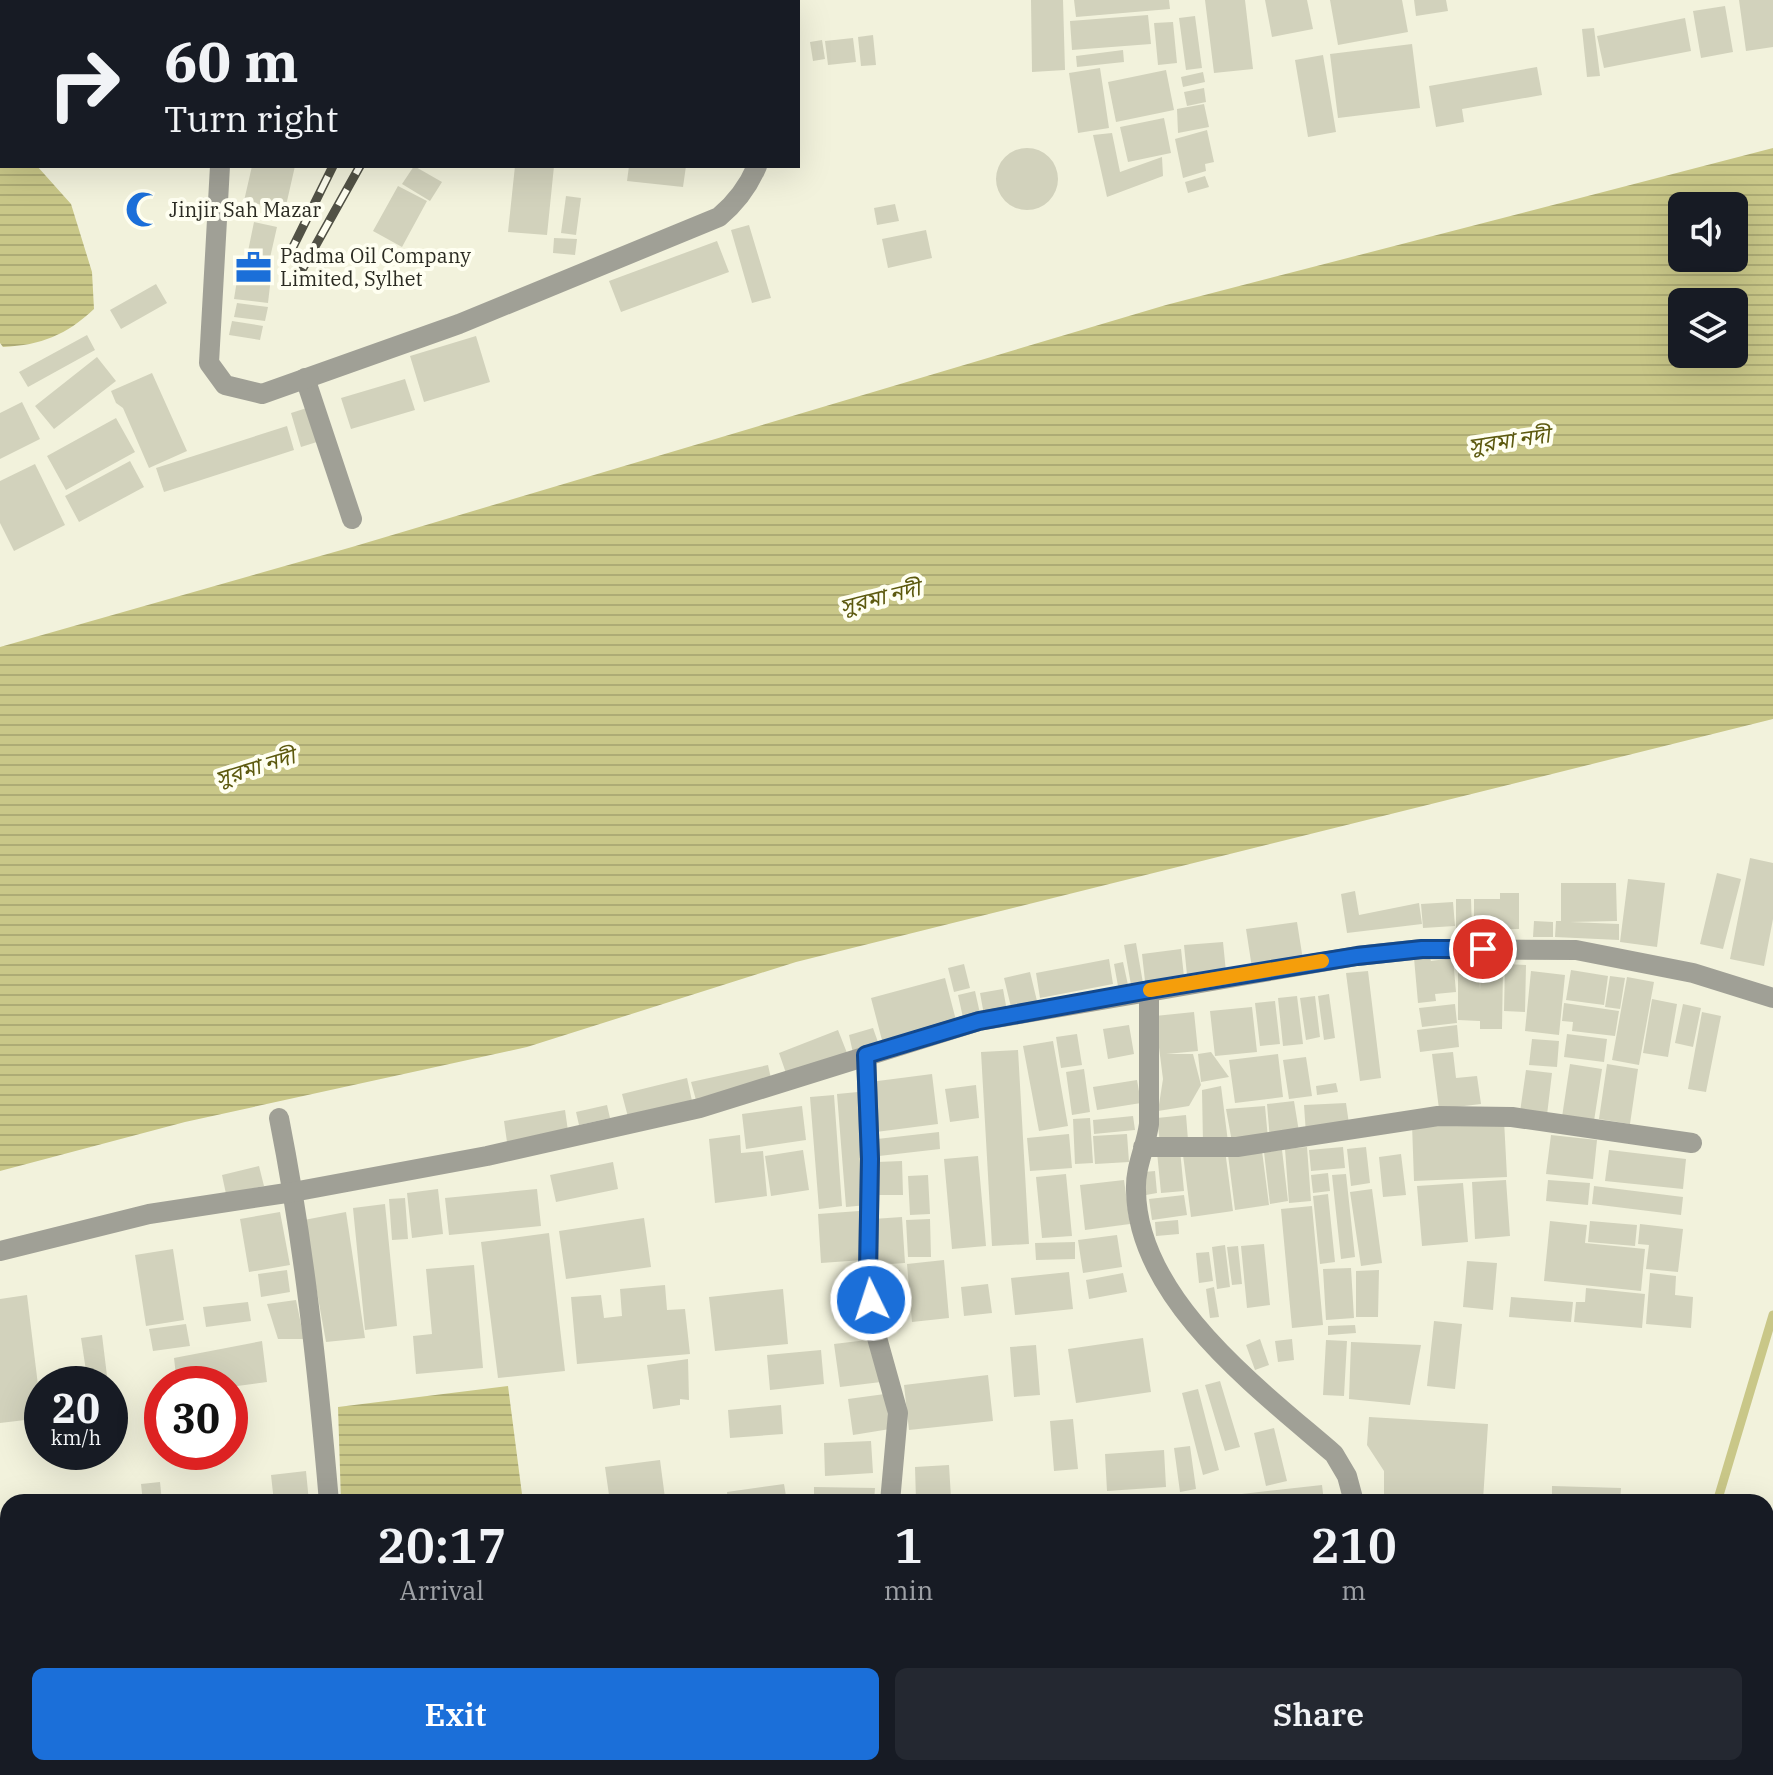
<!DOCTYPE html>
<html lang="en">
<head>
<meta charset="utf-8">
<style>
	:root { --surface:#171b24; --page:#242831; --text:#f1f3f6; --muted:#9ea1a6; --accent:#1b6fd9 }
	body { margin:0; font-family:"IBM Plex Serif","Noto Sans Bengali",serif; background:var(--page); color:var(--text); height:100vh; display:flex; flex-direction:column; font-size:30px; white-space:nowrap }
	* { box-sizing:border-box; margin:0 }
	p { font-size:26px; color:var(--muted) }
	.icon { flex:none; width:44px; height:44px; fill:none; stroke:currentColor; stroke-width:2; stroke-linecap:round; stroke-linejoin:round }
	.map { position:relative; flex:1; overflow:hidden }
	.details { position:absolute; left:0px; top:1494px; width:1774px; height:282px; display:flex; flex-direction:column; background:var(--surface); border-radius:24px 24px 0 0; box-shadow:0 8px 32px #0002 }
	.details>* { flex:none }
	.banner { position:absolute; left:0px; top:0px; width:800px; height:168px; box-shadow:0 8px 32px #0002; background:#171b24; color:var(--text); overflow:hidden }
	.controls { position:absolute; left:1668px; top:192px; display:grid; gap:16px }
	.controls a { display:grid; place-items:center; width:80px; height:80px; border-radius:12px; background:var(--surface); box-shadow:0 8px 32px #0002; font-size:40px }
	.speed { position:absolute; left:24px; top:1366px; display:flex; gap:16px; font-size:40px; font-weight:700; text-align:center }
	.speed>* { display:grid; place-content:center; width:104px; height:104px; border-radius:50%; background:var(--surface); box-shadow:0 8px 32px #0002; line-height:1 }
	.speed small { font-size:20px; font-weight:400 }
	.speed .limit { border:12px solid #d22; background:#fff; color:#111 }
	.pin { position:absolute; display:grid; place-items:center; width:68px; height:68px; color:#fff; margin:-34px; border:4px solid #fff; border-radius:50%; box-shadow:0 2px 8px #0007 }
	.me { position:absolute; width:88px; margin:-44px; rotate:356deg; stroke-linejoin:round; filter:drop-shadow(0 0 6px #0008) }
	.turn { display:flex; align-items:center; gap:28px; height:168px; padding:0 32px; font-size:36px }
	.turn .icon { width:104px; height:104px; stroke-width:2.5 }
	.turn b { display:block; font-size:56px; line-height:68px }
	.eta { display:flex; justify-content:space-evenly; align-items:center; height:136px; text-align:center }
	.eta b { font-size:48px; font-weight:600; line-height:56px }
	.button { display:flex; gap:16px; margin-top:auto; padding:16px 32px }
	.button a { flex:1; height:92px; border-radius:12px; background:var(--accent); color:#fff; font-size:32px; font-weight:600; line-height:92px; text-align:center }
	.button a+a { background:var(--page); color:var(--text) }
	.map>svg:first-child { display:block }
</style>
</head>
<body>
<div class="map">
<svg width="1773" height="1775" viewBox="0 0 1773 1775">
	<defs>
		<pattern id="water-rules" width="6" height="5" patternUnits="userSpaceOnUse" patternTransform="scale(2)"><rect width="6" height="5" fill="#c9c788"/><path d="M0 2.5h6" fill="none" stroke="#adab75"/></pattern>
	</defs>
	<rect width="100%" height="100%" fill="#f2f2dc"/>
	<!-- water -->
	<path fill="url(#water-rules)" fill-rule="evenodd" d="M1773,148V719L796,962L527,1047L185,1122L0,1171V647L352,547L1166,305ZM1682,206H1734V258H1682ZM1682,302H1734V354H1682Z
		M0,150L2,166H37L71,204L92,272L94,309C66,335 42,345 3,347L0,343Z
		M508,1386L523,1502H341L338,1407Z"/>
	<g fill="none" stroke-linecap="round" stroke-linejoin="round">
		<!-- stream -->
		<path stroke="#c9c788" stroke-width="9" d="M1717,1502L1773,1315
			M1652,1768V1775"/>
	</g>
	<!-- building -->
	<path fill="#d2d2bc" d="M1031,0H1063L1065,70L1032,72Z
		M1074,0H1169L1170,9L1076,17Z
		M1205,0H1245L1253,69L1214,73Z
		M1265,0H1307L1313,29L1272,37Z
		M1330,0H1402L1408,32L1338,45Z
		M1414,0H1446L1448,11L1416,16Z
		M1739,0H1773V47L1746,51Z
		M1725,6L1733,52L1701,58L1693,11Z
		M1148,15L1151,44L1072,50L1070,21Z
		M1195,16L1202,68L1186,70L1179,18Z
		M1685,18L1691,51L1604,68L1597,36Z
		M1173,22L1177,63L1158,65L1154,23Z
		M1594,28L1600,76L1587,77L1582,29Z
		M873,35L876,65L861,66L858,37Z
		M853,38L856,62L828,65L825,41Z
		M822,40L825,59L813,61L810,42Z
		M1412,44L1420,108L1338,118L1330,54Z
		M1123,50L1124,62L1077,67L1076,56Z
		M1323,55L1336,132L1308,137L1295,60Z
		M1537,67L1542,95L1462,109L1464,122L1436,127L1429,86Z
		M1100,68L1109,128L1078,133L1069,73Z
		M1166,70L1174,110L1116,122L1108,82Z
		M1203,72L1205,82L1183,87L1181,77Z
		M1204,88L1206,102L1187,106L1184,92Z
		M1204,104L1209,127L1178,133L1177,109Z
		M1164,118L1171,153L1128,162L1120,127Z
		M1207,130L1214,162L1205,164L1206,171L1183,178L1175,139Z
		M1112,133L1120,172L1162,157L1163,176L1107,197L1093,135Z
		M996 179a31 31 0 1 1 62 0a31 31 0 1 1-62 0Z
		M252,166H295L285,210L244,201Z
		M414,166L442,182L430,201L402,184Z
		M515,166H554L547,235L508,232Z
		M629,166H686L683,187L627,181Z
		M1205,176L1209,187L1188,193L1185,182Z
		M398,186L427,201L402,247L373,231Z
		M566,196L581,198L576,235L561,233Z
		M895,204L899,221L877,225L874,208Z
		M254,222L277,227L267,271L245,266Z
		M749,225L771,298L752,303L731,230Z
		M926,230L932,258L888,268L882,239Z
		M554,238L577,239L575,255L553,253Z
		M717,241L729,272L621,312L609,281Z
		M238,274L271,277L268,303L234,299Z
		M156,284L167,303L121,329L110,310Z
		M237,303L268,307L265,321L234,317Z
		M232,321L263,326L260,340L229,335Z
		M87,335L95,350L28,387L19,372Z
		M476,336L490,382L424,402L410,356Z
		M97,357L116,381L54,429L35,406Z
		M152,373L187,451L149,468L123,408L116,403L111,391Z
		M405,379L415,410L351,429L341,398Z
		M22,402L40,439L0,459V413Z
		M310,407L320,441L301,447L291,413Z
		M116,418L135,452L66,490L47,456Z
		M287,426L294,450L164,492L156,468Z
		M130,461L144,487L79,522L65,496Z
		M35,464L65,525L14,551L0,523V481Z
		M1750,858L1773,863V919L1764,966L1730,959Z
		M1717,873L1741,879L1723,949L1700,944Z
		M1628,879L1665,883L1657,947L1620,942Z
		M1561,883H1616L1617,921L1570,922L1619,924V940L1555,937L1556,921H1561Z
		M1355,891L1359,915L1419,903L1422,924L1347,933L1341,894Z
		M1500,893H1519V929L1474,930V899H1500Z
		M1456,899H1471L1472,928H1456Z
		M1453,902L1455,926L1423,928L1421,904Z
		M1534,921L1553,922V937H1533Z
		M1297,922L1303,960L1252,968L1246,929Z
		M1223,942L1226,972L1187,975L1184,945Z
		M1136,943L1143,983L1131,985L1124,945Z
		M1181,949L1184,977L1145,981L1142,954Z
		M1429,956L1431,961L1453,958L1456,992L1435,994L1436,1001L1418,1003L1414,958Z
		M1109,959L1113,984L1040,998L1036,973Z
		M1123,962L1128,985L1118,986L1114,964Z
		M964,964L970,988L954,992L948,968Z
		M1505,964L1526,965L1525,1012L1504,1011Z
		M1481,967L1503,968L1502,1029H1480V1021L1458,1020V969L1479,968L1480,990Z
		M1571,970L1608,976L1604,1005L1566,1000Z
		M1368,971L1381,1078L1360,1081L1346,973Z
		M1531,971L1565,975L1559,1035L1525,1031Z
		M1030,972L1037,1001L1011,1007L1004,978Z
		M1610,976L1625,978L1620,1009L1605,1007Z
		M1627,977L1654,982L1639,1065L1612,1060Z
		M945,978L957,1024L883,1044L871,998Z
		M1003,989L1007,1011L984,1015L980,993Z
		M975,991L981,1018L964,1022L958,995Z
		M1329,994L1335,1038L1324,1040L1318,996Z
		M1297,996L1303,1044L1283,1046L1278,998Z
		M1315,996L1320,1037L1306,1040L1300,998Z
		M1652,999L1677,1004L1668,1057L1643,1053Z
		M1275,1001L1280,1044L1260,1046L1255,1003Z
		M1564,1003L1619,1011L1615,1036L1572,1031L1573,1022L1562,1021Z
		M1455,1004L1457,1023L1422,1027L1419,1008Z
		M1683,1004L1701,1008L1693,1047L1675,1043Z
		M1252,1007L1257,1052L1215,1056L1210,1011Z
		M1194,1012L1198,1051L1166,1054H1193L1201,1085L1189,1106L1158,1111L1163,1079L1155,1016Z
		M1702,1012L1721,1016L1706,1092L1688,1089Z
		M1129,1025L1134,1054L1108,1059L1103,1029Z
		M1457,1025L1459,1047L1420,1052L1417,1030Z
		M873,1028L879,1045L853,1053L849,1035Z
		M838,1030L847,1053L787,1076L779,1053Z
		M1077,1034L1082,1065L1061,1068L1056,1037Z
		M1567,1034L1607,1039L1604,1062L1564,1057Z
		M1532,1039L1559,1041L1557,1067L1529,1065Z
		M1053,1041L1068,1126L1039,1131L1023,1046Z
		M1018,1050L1029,1244L992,1246L981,1052Z
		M1211,1052L1229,1077L1201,1082L1198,1054Z
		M1453,1052L1456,1078L1477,1076L1481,1104L1439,1109L1432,1054Z
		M1278,1054L1283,1097L1235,1103L1229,1060Z
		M1306,1057L1312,1096L1289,1099L1283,1060Z
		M1570,1064L1602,1069L1594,1121L1562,1117Z
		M1607,1064L1638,1069L1630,1124L1599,1119Z
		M768,1065L772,1083L696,1100L691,1082Z
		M1084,1069L1090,1112L1072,1115L1066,1072Z
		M1526,1070L1552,1073L1547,1115L1520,1112Z
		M932,1074L938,1124L876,1132L870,1082Z
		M687,1078L692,1101L628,1117L622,1094Z
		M1137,1080L1141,1103L1097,1110L1093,1087Z
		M1336,1083L1338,1092L1317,1095L1316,1086Z
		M976,1085L979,1118L950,1122L945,1089Z
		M1221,1086L1228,1142L1203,1144L1202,1090Z
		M858,1092L867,1205L846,1207L837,1094Z
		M834,1095L842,1206L819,1209L810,1097Z
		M1294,1101L1300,1138L1270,1140L1267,1104Z
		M1346,1103L1350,1131L1306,1134L1304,1105Z
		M607,1105L610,1118L579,1125L576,1112Z
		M802,1106L806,1140L746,1149L742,1114Z
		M1265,1106L1268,1139L1232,1142L1226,1109Z
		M565,1110L568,1131L507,1142L504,1121Z
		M1186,1115L1188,1140L1160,1143L1157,1118Z
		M1133,1116L1135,1130L1094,1134L1093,1120Z
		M1090,1118L1093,1163L1075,1164L1073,1119Z
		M1504,1120L1507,1177L1414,1181L1412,1124Z
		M939,1132L940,1149L879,1156L877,1139Z
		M1069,1134L1072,1168L1030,1171L1027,1138Z
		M1127,1134L1129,1162L1095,1164L1093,1136Z
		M740,1135L741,1153L763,1151L767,1196L715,1203L709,1139Z
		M1551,1135L1597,1140L1593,1179L1546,1174Z
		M1307,1147L1311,1201L1289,1203L1285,1149Z
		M1343,1147L1345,1168L1311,1171L1309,1150Z
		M1366,1147L1370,1183L1351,1186L1347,1149Z
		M803,1150L809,1190L771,1196L765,1156Z
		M1180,1150L1184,1191L1161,1193L1157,1152Z
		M1225,1150L1233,1211L1191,1217L1183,1155Z
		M1282,1150L1288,1201L1270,1204L1264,1152Z
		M1609,1150L1686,1159L1683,1189L1605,1181Z
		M1262,1151L1269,1205L1235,1210L1228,1155Z
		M1401,1154L1406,1195L1383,1197L1379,1157Z
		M978,1156L986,1246L952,1249L944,1159Z
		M902,1161L903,1195H878L877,1162Z
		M613,1162L618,1189L556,1202L550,1175Z
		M259,1166L264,1186L226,1194L222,1175Z
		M1155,1171L1157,1193L1146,1195L1144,1172Z
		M1328,1173L1330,1191L1313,1193L1311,1175Z
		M1066,1174L1072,1236L1042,1238L1036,1177Z
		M1346,1174L1355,1257L1341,1259L1332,1175Z
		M928,1175L930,1214L910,1215L908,1176Z
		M1124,1180L1130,1224L1085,1230L1080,1185Z
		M1506,1180L1510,1236L1475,1239L1472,1182Z
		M1548,1180L1590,1183L1588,1205L1546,1201Z
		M1463,1183L1468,1242L1422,1246L1417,1186Z
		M1594,1186L1683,1197L1681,1215L1592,1204Z
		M438,1189L443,1234L412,1238L407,1193Z
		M537,1189L541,1226L449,1235L445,1198Z
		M1372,1189L1382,1263L1361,1266L1350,1192Z
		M1328,1194L1335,1262L1320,1264L1313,1196Z
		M1184,1195L1187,1215L1152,1220L1149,1199Z
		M405,1198L408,1239L392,1240L389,1199Z
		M385,1204L397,1326L365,1330L353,1208Z
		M1312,1206L1323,1325L1292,1328L1281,1209Z
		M859,1211L863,1260L821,1263L818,1214Z
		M280,1212L290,1265L249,1272L240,1219Z
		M346,1212L365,1338L326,1342L304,1220Z
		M902,1217L905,1263L876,1265L873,1219Z
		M644,1218L651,1267L566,1279L559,1231Z
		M930,1219L931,1257H908L906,1220Z
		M1178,1220L1179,1234L1156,1236L1155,1222Z
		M1550,1221L1587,1225L1585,1243L1645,1249L1641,1291L1544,1281Z
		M1590,1221L1637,1225L1635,1246L1588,1242Z
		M1640,1224L1683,1229L1678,1272L1646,1269L1649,1245L1638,1244Z
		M549,1233L565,1371L498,1378L481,1242Z
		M1117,1235L1122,1267L1083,1273L1078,1240Z
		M1075,1242V1259L1036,1260L1035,1243Z
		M1264,1244L1270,1305L1247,1308L1241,1246Z
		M1225,1245L1230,1287L1217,1289L1212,1247Z
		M1238,1246L1242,1284L1232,1285L1227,1247Z
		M173,1249L184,1320L146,1326L135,1255Z
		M1209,1252L1213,1281L1199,1283L1196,1253Z
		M944,1260L949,1318L912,1322L907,1264Z
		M1467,1261L1497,1263L1493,1310L1463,1307Z
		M474,1265L483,1368L416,1374L413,1336L432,1334L426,1269Z
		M1351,1268L1354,1318L1326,1320L1323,1269Z
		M287,1270L290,1292L261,1297L258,1274Z
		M900,1270L904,1321L879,1323L875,1272Z
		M1379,1270L1378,1317H1356V1271Z
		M1069,1272L1073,1309L1015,1315L1011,1278Z
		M1123,1273L1127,1292L1089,1299L1086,1280Z
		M1650,1273L1676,1276L1675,1295L1693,1297L1691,1328L1646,1324Z
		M988,1284L992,1313L964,1316L961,1287Z
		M665,1285L667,1310L685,1309L690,1354L577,1364L571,1297L601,1295L604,1318L622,1316L620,1289Z
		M1214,1287L1219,1317L1210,1318L1206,1289Z
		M1586,1288L1645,1294L1642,1328L1574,1322L1576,1302H1585Z
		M783,1289L788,1344L715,1351L709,1297Z
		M27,1295L42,1418L0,1423V1299Z
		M1511,1297L1573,1302L1571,1322L1509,1317Z
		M296,1300L304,1339H278L267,1304Z
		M248,1302L251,1321L206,1327L203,1307Z
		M1434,1321L1462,1324L1455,1389L1427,1386Z
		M186,1324L190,1346L153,1351L149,1329Z
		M1355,1325L1356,1333L1328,1335V1326Z
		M102,1335L108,1384H88L81,1338Z
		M1143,1338L1151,1392L1076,1403L1068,1349Z
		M875,1339L881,1382L840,1387L834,1344Z
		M1260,1339L1269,1365L1255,1370L1246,1345Z
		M1292,1339L1294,1360L1278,1362L1275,1341Z
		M1326,1340L1347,1341L1344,1396L1323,1395Z
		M262,1341L267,1382L230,1387V1384H177L174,1358Z
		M1351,1342L1421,1345L1410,1405L1349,1399Z
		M1036,1345L1040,1395L1014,1397L1010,1347Z
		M821,1350L824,1384L770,1390L767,1355Z
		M688,1359L689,1400L680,1399V1405L653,1409L647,1365Z
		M988,1375L993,1421L909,1430L904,1385Z
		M1220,1381L1240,1447L1225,1451L1205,1385Z
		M1198,1389L1219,1470L1203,1475L1182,1393Z
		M885,1394L890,1429L853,1435L848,1399Z
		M781,1405L783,1434L730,1438L728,1410Z
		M1369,1417L1488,1424L1483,1500L1384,1494V1471L1367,1445Z
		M1073,1419L1078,1469L1054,1471L1050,1421Z
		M1274,1428L1287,1481L1266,1486L1254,1433Z
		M871,1441L873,1473L825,1476L824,1443Z
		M1190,1446L1196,1489L1180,1492L1174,1448Z
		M1164,1450L1166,1487L1107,1491L1105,1454Z
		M660,1460L665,1498L610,1502L605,1467Z
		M949,1465L951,1498L916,1500L915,1467Z
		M306,1471L309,1502H274L271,1475Z
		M160,1482L162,1502H143L141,1484Z
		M784,1484L787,1502H728L727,1492Z
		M1322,1485L1324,1502H1234L1233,1495Z
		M1552,1486L1621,1488L1620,1502H1552Z
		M814,1487L875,1488L874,1502H814Z
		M268,1494L269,1502H227V1499Z
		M8,1534V1601L0,1602V1536Z
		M6,1631L8,1683L0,1684V1632Z
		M1771,1686L1773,1765L1766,1766V1687Z
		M407,1768H460L461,1775H408Z
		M471,1768H507V1775H471Z
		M1140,1768H1232V1775H1140Z
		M1262,1768H1303V1775H1262Z
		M1331,1768H1373L1372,1775H1331Z
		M1426,1768H1493V1775H1426Z
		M1555,1768H1620L1622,1775H1556Z
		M1678,1768H1711L1712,1775H1678Z
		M1773,1768V1775H1734V1773Z
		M935,1769L1025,1771V1775H935Z"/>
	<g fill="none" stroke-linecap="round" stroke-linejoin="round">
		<!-- minor -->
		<path stroke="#a0a096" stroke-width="20" d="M305,378L352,519
			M1149,990V1124C1146,1147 1135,1166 1136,1190C1137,1299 1259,1389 1334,1454L1347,1476L1354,1502
			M866,1055L870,1159L868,1273L874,1327L898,1413L890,1502
			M279,1118C304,1244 318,1373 329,1502
			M1143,1147H1237L1438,1116L1512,1117L1692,1143
			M916,1768L918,1775
			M1390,1775V1768"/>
		<!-- tertiary -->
		<path stroke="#a0a096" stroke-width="20" d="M214,0V2
			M765,0V2
			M220,166L209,363L225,385L262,394L459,324L719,217C736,203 748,187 757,166
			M0,1251L149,1214L293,1192L487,1156L700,1108L979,1021L1357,956L1422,949L1576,950L1693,973L1773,998"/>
		<defs>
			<path id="rail" d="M421,2L422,0
				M453,2L454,0
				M723,2V0
				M737,2V0
				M288,257L333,166
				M303,268L360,166"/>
		</defs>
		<!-- rail casing -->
		<use href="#rail" stroke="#515145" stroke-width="9"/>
		<!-- rail -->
		<use href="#rail" stroke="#fffff1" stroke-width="6" stroke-dasharray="18" stroke-linecap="butt"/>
	</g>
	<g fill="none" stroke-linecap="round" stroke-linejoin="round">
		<defs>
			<path id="route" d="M871,1300L868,1273L870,1159L866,1055L979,1021L1149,990L1357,956L1422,949H1483"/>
		</defs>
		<!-- route casing -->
		<use href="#route" stroke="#12488d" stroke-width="20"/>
		<!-- route -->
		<use href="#route" stroke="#1b6fd9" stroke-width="14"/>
		<!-- slow -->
		<path stroke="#f59e0b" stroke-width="14" d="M1150,990L1322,961"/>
	</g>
	<!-- icons -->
	<defs>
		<symbol id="mosque-bare" viewBox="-9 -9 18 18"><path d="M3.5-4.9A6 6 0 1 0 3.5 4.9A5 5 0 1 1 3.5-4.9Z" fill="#1b6fd9" stroke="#fffff1" stroke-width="2.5" paint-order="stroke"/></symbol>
		<symbol id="office-bare" viewBox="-9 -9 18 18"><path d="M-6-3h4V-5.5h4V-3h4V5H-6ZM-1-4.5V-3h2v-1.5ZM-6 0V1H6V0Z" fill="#1b6fd9" stroke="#fffff1" stroke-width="2.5" paint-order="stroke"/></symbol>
	</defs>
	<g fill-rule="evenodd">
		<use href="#mosque-bare" x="118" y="184" width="51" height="51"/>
		<use href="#office-bare" x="228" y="242" width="51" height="51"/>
	</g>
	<g text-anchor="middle" stroke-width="8" stroke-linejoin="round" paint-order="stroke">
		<!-- poi labels -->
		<g font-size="20" fill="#2b2b22" stroke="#fffff1" text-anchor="start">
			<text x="169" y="217">Jinjir Sah Mazar</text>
			<text x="280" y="263">Padma Oil Company<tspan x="280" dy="23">Limited, Sylhet</tspan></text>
		</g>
		<!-- water labels -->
		<g font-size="22" font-style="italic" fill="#5c590e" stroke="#fffff1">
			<text transform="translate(1509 440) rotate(-8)" y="8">সুরমা নদী</text>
			<text transform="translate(880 597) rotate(-14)" y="8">সুরমা নদী</text>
			<text transform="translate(255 767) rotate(-17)" y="8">সুরমা নদী</text>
		</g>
	</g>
</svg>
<div class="controls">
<a><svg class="icon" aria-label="sound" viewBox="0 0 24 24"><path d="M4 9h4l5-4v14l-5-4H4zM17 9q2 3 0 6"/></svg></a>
<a><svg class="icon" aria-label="layers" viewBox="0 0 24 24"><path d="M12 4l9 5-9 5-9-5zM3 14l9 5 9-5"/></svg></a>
</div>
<div class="speed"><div>20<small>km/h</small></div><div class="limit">30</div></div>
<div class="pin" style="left:1483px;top:949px;background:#d93025"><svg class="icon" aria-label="arrive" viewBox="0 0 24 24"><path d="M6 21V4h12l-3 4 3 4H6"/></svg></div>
<svg class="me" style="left:871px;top:1300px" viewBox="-20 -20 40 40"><circle r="17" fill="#1b6fd9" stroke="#fff" stroke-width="3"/><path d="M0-11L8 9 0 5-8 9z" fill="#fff"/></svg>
<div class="banner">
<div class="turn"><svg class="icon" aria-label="right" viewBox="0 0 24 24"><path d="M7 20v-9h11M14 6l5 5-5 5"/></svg><div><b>60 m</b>Turn right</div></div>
</div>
<section class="details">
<div class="eta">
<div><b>20:17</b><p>Arrival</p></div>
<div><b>1</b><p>min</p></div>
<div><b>210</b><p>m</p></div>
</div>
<div class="button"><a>Exit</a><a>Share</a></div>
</section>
</div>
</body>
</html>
